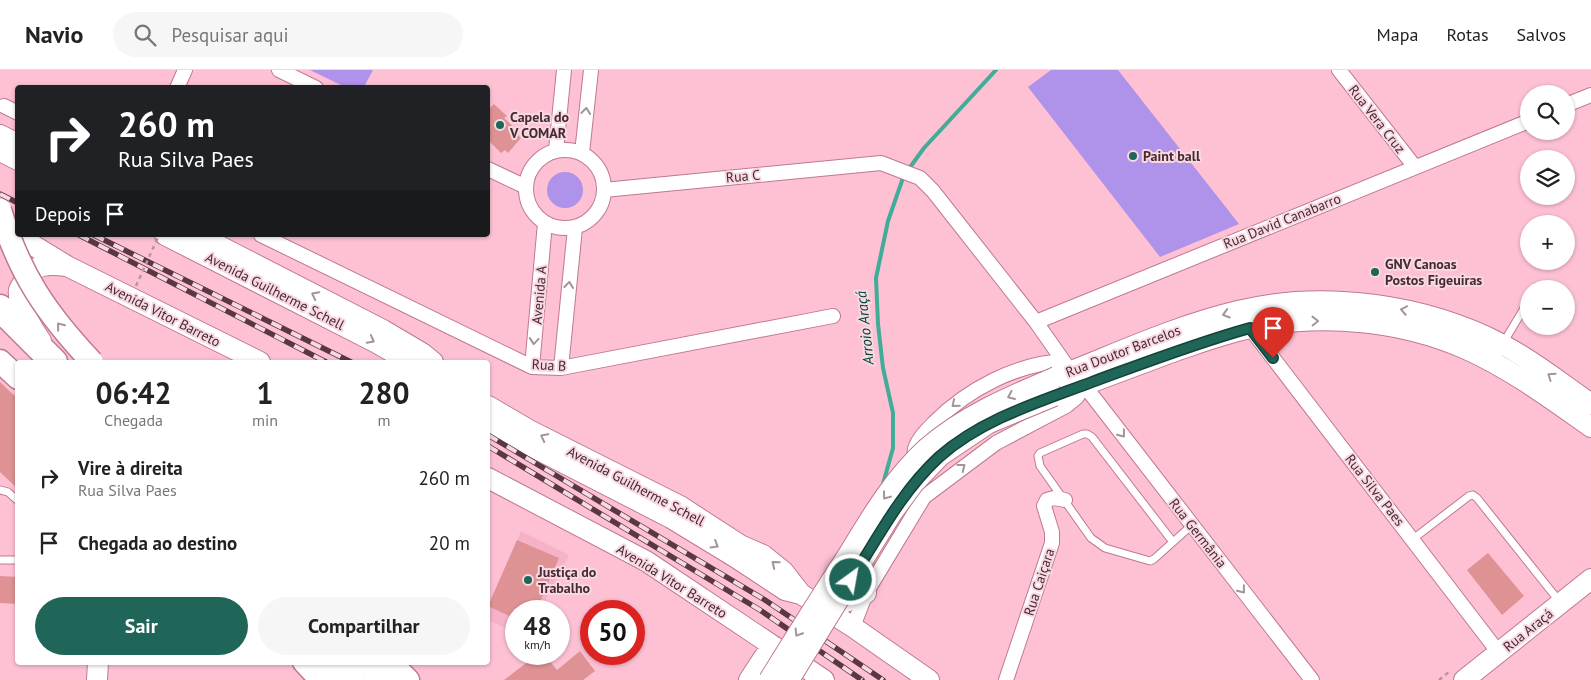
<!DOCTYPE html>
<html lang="pt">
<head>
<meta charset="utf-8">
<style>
	:root { --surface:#fff; --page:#f6f6f6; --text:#222; --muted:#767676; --line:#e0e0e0; --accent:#1f6558 }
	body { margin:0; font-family:"PT Sans",sans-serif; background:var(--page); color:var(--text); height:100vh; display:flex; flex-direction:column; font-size:19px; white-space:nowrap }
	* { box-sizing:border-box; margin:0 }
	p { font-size:16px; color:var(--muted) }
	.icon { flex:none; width:28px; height:28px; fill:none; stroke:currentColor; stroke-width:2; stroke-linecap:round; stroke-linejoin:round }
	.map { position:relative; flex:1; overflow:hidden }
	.panel { position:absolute; left:15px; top:290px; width:475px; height:305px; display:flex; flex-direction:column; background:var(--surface); border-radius:5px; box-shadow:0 1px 4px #0004 }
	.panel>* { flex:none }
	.top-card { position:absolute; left:15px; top:15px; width:475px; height:152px; border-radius:5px; box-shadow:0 1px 4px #0004; background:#202124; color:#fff; overflow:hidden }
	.fabs { position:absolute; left:1520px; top:15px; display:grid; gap:10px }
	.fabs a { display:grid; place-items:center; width:55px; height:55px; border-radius:50%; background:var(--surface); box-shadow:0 1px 4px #0004; font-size:25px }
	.speed { position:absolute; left:505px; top:530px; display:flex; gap:10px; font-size:25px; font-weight:700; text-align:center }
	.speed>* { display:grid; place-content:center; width:65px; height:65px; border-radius:50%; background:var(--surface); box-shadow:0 1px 4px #0004; line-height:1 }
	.speed small { font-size:12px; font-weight:400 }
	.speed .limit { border:8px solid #d22; background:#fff; color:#111 }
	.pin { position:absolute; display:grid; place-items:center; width:42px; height:42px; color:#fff; margin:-51px -21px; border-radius:50% 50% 50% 0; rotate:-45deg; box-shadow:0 0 5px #0007 }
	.pin .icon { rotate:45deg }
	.me { position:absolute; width:55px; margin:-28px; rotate:32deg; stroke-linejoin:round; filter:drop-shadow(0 0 4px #0008) }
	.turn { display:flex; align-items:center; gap:18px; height:105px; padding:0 20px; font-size:22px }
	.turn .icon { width:65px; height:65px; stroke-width:2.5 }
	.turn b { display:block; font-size:35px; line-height:42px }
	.then { display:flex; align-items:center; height:48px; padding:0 20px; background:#0003; gap:10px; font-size:19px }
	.eta { display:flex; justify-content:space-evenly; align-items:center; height:85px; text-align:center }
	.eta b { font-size:30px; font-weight:700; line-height:35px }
	.cta { display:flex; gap:10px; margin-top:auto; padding:10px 20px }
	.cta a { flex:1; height:58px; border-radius:30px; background:var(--accent); color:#fff; font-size:20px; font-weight:700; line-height:58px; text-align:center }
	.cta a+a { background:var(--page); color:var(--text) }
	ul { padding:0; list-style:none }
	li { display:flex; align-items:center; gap:15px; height:65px; padding:0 20px }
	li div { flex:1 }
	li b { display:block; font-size:19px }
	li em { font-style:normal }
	header { display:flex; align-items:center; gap:30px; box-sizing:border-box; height:70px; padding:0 25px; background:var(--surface); border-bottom:1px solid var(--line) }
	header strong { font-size:24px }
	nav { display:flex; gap:28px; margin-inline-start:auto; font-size:18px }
	.search { width:350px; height:45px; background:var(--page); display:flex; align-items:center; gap:12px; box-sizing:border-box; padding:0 18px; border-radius:28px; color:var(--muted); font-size:19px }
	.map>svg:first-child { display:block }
</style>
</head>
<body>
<header>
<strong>Navio</strong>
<div class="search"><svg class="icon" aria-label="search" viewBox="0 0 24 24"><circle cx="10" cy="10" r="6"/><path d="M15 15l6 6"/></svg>Pesquisar aqui</div>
<nav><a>Mapa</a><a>Rotas</a><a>Salvos</a></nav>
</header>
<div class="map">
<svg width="1591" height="610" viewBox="0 0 1591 610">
	<rect width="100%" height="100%" fill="#fec1d4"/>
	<!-- built -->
	<path fill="#f6b3c8" d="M521,461L569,485L540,541H516V563L488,550V537Z"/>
	<!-- green -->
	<path fill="#af92ea" d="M310,0H373L364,17H345Z
		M1051,0H1118L1239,154L1160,187L1028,17Z
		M547 120a18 18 0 1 1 36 0a18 18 0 1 1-36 0Z"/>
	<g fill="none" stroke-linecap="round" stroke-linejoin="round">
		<!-- stream -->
		<path stroke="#41ac98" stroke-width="4" d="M908,100L924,78L996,0
			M883,414L893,378V343L883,298L878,254L876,208L888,151L904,105"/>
	</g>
	<!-- building -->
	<path fill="#df9294" d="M494,34L507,46L504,48L519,62L517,64L521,68L508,83L505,80L501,83L488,70V40Z
		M0,312L18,329V419L0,402Z
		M517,470L559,488L536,541H516V549L488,536Z
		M1488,483L1524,526L1502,545L1467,500Z
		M0,506L18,507V534L0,533Z
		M580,581L595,601L583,610H504L538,584H544L557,600Z"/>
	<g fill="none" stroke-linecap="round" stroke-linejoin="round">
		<defs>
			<path id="service" d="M1536,219L1537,217
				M1495,293L1502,275L1529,230
				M0,420L8,422L18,431
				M1413,469L1469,426L1473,425L1477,428L1559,531
				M1173,472L1092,367L1087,364H1083L1040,383L1038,386L1040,396L1091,468L1105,478L1150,491L1154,489L1192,455
				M0,490H18"/>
			<path id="minor" d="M279,0L316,18
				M1339,0L1415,97
				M177,18L185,0
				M1566,35L1591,25
				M4,36L18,43
				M526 119a39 39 0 1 1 78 0a39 39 0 1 1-78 0Z
				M556,80L564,0
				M582,83L591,0
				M488,99L526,117
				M604,120L881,93L920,108L933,121L1036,252L1071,302
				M261,165L532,297L561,298L833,246
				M1036,252L1529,51
				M1250,258L1499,583
				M532,297L545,153
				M561,298L575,158
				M914,391C914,386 914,380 916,376C920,366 928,359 935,352C968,319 1016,294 1063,291
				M853,557L866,523L924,427L996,373L1066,336L1077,327L1084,315L1312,610
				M1006,610L1052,473V462L1044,436L1047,430L1054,428L1065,430"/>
			<path id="secondary" d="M0,65L18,74
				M0,81L18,90
				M0,155L67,196L260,292
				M165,165L375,272L410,292
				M198,165L383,260L422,283L433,292
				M41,271C34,261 16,232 19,220C20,217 23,213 25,210C34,193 50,194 67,196
				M1056,307C1116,284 1175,256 1238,241C1323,220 1425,234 1503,275C1534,291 1562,314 1591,334
				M1054,326C1096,311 1137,295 1178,280C1202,272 1226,263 1251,258C1321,243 1400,250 1466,279C1511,299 1551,329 1591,357
				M488,336L529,360L680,436L740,475L763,485L783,501L801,524
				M488,352L523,372L671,448L735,487L785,520L801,524L853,557L929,610
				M488,408L646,491L824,610
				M827,540L866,523
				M97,610L98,592
				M749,610L772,575
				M1464,610L1591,509"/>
			<path id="primary" d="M0,291L18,308
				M304,592L321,610
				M390,592L408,610"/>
			<path id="motorway" d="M0,238L54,292
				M332,592L350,610
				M364,592L382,610"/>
		</defs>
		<!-- service casing -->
		<use href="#service" stroke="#bf7890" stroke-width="9"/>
		<!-- minor casing -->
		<use href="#minor" stroke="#bf7890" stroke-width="16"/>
		<!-- secondary casing -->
		<use href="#secondary" stroke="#bf7890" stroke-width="22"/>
		<!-- primary casing -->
		<use href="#primary" stroke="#bf7890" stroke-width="25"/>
		<!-- motorway casing -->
		<use href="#motorway" stroke="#bf7890" stroke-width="29"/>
		<!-- path -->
		<path stroke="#c390a0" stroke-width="2.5" stroke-dasharray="4 4" stroke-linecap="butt" d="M1439,610L1450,601"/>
		<!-- service -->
		<use href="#service" stroke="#fff" stroke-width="7"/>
		<!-- minor -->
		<use href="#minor" stroke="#fff" stroke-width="14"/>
		<!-- secondary -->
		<use href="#secondary" stroke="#fff" stroke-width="20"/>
		<!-- primary -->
		<use href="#primary" stroke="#fff" stroke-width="22"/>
		<!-- motorway -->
		<use href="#motorway" stroke="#fff" stroke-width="26"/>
		<defs>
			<path id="rail" d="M0,124L18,133
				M79,165L326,292
				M94,165L351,292
				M488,365L765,530L883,610
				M488,376L760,540L862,610"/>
		</defs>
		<!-- rail casing -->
		<use href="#rail" stroke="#5a3843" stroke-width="5.5"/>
		<!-- rail -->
		<use href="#rail" stroke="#f8d8e1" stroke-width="4" stroke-dasharray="11" stroke-linecap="butt"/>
		<defs>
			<path id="secondary-bridge" d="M769,610C795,568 821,526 848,485C871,447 894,408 927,378C965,345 1011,326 1056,307
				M789,610L892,443L914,413L940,386L989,353L1054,326"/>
			<path id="primary-bridge" d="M0,140C20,205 46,243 92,292"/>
		</defs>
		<!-- secondary-bridge casing -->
		<use href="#secondary-bridge" stroke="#bf7890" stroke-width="22" stroke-linecap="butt"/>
		<!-- primary-bridge casing -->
		<use href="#primary-bridge" stroke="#bf7890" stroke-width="25" stroke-linecap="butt"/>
		<!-- path-bridge -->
		<path stroke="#c390a0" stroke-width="2.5" stroke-dasharray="4 4" stroke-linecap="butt" d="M136,216L159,165"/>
		<!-- secondary-bridge -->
		<use href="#secondary-bridge" stroke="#fff" stroke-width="20"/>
		<!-- primary-bridge -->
		<use href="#primary-bridge" stroke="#fff" stroke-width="22"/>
	</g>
	<!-- one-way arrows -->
	<defs><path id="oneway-chevron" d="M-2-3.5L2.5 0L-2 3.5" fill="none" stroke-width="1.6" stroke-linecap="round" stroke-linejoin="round" transform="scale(1.25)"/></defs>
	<g stroke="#a39499">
		<use href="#oneway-chevron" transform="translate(586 41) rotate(-84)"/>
		<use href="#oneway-chevron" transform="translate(569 215) rotate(-84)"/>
		<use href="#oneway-chevron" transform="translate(315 225) rotate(-153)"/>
		<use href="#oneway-chevron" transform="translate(1404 240) rotate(-169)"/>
		<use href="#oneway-chevron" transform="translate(1226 244) rotate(164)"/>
		<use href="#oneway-chevron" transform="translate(1315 251) rotate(-1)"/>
		<use href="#oneway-chevron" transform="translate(60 256) rotate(-129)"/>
		<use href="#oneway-chevron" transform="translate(371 270) rotate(28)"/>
		<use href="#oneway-chevron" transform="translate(534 271) rotate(95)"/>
		<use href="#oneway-chevron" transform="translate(1551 306) rotate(-145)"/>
		<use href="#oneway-chevron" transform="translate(1011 326) rotate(156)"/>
		<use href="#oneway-chevron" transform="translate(955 334) rotate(140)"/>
		<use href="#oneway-chevron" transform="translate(1122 364) rotate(52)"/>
		<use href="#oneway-chevron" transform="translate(544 367) rotate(-153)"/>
		<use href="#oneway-chevron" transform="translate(962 397) rotate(-38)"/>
		<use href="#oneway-chevron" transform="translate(886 426) rotate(127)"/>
		<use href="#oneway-chevron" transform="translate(715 475) rotate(31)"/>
		<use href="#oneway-chevron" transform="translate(775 494) rotate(-141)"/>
		<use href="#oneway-chevron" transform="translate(1242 520) rotate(52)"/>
		<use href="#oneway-chevron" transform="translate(798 563) rotate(122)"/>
	</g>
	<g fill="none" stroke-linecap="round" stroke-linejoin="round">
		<defs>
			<path id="route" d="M851,510C878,467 902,421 939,387C982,349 1039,332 1092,312C1144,293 1196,273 1250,258L1273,288"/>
		</defs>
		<!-- route casing -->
		<use href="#route" stroke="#144239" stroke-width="12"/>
		<!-- route -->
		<use href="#route" stroke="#1f6558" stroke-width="9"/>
	</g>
	<!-- markers -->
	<g fill="#1f6558" stroke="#f8d8e1" stroke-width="2">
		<circle cx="500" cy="55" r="5"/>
		<circle cx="1133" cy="86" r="5"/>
		<circle cx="1375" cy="202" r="5"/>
		<circle cx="528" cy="510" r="5"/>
	</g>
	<g text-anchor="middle" stroke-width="4" stroke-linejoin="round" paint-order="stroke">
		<!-- poi labels -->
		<g font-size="14" font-weight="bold" fill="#472933" stroke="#f8d8e1" text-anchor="start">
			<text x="510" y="52">Capela do<tspan x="510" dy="16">V COMAR</tspan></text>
			<text x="1143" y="91">Paint ball</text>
			<text x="1385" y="199">GNV Canoas<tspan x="1385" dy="16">Postos Figeuiras</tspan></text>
			<text x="538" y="507">Justiça do<tspan x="538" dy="16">Trabalho</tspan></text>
		</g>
		<!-- street labels -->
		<g font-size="14" fill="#472933" stroke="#f8d8e1">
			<text transform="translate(1377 49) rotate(52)" y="5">Rua Vera Cruz</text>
			<text transform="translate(743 106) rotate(-5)" y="5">Rua C</text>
			<text transform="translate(1282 151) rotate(-22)" y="5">Rua David Canabarro</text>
			<text transform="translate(275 221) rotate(27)" y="5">Avenida Guilherme Schell</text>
			<text transform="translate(539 225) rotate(-85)" y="5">Avenida A</text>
			<text transform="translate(163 244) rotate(27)" y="5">Avenida Vitor Barreto</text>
			<text transform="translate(1123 281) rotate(-21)" y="5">Rua Doutor Barcelos</text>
			<text transform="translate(549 295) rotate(3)" y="5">Rua B</text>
			<text transform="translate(636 416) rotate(28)" y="5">Avenida Guilherme Schell</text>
			<text transform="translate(1375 420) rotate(52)" y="5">Rua Silva Paes</text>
			<text transform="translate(1198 463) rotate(52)" y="5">Rua Germânia</text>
			<text transform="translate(672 511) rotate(32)" y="5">Avenida Vitor Barreto</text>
			<text transform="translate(1039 512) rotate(-72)" y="5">Rua Caiçara</text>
			<text transform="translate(1528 560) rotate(-39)" y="5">Rua Araçá</text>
		</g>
		<!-- water labels -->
		<g font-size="15" font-style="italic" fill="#03453b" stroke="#f8d8e1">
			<text transform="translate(865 258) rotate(-96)" y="5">Arroio Araçá</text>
		</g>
	</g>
</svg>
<div class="fabs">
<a><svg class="icon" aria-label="search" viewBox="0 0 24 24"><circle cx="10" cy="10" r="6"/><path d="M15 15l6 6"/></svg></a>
<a><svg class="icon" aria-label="layers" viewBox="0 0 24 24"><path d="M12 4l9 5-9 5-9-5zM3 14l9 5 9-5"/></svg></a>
<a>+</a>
<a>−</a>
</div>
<div class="speed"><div>48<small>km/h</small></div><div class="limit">50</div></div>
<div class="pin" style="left:1273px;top:288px;background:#d93025"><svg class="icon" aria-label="arrive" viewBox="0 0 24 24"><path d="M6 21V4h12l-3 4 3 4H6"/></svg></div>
<svg class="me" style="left:851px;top:510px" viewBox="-20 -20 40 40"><circle r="17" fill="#1f6558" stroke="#fff" stroke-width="3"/><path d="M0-11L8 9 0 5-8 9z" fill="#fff"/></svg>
<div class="top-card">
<div class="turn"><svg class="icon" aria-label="right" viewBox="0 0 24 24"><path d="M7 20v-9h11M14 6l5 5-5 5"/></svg><div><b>260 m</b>Rua Silva Paes</div></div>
<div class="then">Depois<svg class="icon" aria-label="arrive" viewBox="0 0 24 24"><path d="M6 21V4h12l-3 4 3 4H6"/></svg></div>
</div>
<section class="panel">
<div class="eta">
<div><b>06:42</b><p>Chegada</p></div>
<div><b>1</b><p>min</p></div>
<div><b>280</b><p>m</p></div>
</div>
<ul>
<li><svg class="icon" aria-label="right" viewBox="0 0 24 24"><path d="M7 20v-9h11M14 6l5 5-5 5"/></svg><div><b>Vire à direita</b><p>Rua Silva Paes</p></div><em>260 m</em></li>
<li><svg class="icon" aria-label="arrive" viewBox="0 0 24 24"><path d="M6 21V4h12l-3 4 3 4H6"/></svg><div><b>Chegada ao destino</b></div><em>20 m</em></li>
</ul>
<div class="cta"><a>Sair</a><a>Compartilhar</a></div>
</section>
</div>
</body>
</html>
